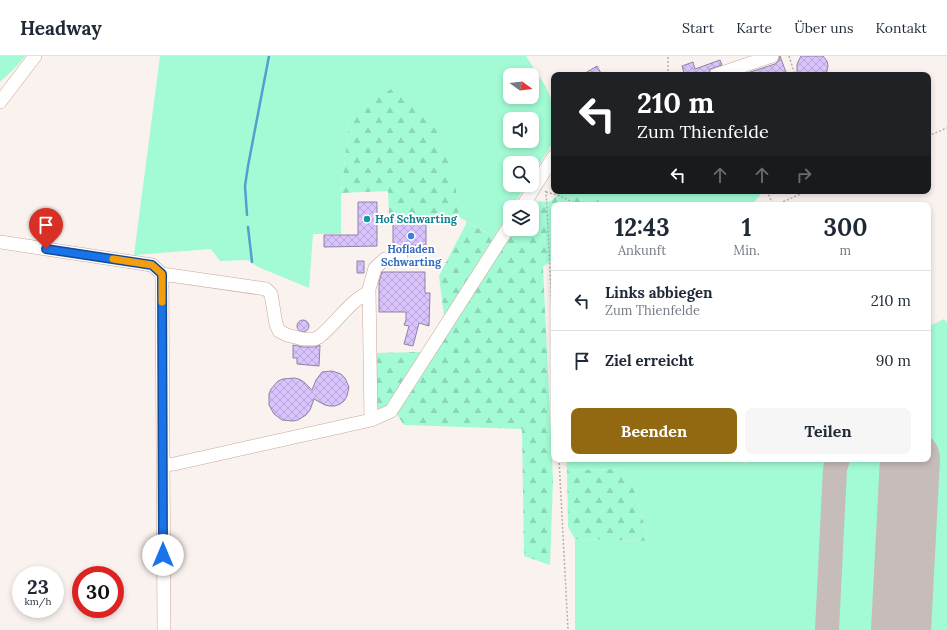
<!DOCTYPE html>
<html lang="de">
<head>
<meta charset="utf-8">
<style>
	:root { --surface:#fff; --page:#f6f6f7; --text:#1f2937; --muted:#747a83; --line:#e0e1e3; --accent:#926811 }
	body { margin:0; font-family:Lora,serif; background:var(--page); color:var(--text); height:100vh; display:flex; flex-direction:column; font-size:15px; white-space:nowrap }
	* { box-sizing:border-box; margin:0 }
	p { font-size:13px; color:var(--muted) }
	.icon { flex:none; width:22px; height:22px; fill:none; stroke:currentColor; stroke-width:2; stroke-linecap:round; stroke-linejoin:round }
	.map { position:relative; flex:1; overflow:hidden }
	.drawer { position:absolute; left:551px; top:146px; width:380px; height:260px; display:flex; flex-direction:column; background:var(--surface); border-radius:8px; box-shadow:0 2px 6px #0003 }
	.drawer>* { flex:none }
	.banner { position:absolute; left:551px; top:16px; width:380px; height:122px; border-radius:8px; box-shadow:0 2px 6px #0003; background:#202124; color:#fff; overflow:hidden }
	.needle { width:26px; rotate:105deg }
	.buttons { position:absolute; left:503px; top:12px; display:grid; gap:8px }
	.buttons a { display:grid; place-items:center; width:36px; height:36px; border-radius:8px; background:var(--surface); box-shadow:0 2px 6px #0003; font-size:20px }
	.speed { position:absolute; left:12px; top:510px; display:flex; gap:8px; font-size:20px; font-weight:700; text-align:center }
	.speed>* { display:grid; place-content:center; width:52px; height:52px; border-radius:50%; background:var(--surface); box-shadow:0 2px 6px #0003; line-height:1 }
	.speed small { font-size:10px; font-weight:400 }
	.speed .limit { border:6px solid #d22; background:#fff; color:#111 }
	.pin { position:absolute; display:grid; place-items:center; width:34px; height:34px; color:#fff; margin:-41px -17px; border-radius:50% 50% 50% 0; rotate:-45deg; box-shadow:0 0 4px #0007 }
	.pin .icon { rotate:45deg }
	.me { position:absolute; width:44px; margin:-22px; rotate:0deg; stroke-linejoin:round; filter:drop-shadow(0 0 3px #0008) }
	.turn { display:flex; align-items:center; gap:14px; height:84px; padding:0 20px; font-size:18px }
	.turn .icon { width:52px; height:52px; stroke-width:2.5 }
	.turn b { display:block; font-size:28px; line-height:34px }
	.lanes { display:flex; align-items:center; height:38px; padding:0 20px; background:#0003; justify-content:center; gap:20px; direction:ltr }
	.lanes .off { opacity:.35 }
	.eta { display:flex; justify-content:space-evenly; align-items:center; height:68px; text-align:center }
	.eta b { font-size:24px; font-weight:800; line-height:28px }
	.button { display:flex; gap:8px; margin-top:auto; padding:8px 20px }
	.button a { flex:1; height:46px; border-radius:8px; background:var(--accent); color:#fff; font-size:16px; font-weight:800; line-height:46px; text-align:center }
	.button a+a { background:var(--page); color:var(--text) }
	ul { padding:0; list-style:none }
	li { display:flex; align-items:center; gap:12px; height:60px; padding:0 20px; border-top:1px solid var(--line) }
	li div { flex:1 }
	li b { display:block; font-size:15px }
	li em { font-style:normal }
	header { display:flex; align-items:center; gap:24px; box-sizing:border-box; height:56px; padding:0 20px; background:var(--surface); border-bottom:1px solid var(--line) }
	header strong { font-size:19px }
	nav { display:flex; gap:22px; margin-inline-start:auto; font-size:14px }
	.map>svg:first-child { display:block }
</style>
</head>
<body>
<header>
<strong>Headway</strong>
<nav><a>Start</a><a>Karte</a><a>Über uns</a><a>Kontakt</a></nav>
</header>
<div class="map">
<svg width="947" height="574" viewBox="0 0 947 574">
	<defs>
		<pattern id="forest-firs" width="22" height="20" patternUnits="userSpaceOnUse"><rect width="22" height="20" fill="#a2fbd4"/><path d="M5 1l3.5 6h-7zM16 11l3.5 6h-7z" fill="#8bd6b5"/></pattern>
		<pattern id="building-cross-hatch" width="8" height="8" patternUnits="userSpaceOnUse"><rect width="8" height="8" fill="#d8c3fc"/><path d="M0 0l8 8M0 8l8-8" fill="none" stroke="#b9a6d7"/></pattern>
	</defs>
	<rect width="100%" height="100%" fill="#faf2ef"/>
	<!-- built -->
	<path fill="#fae7e0" d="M944,263L947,267V574H747L752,403H928V271Z"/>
	<!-- grass -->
	<path fill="#a2fbd4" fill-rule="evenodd" d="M0,0H25L16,11L0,26Z
		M160,0H526L546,31L554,50V85L532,120V107H510V129H526L512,151H510V155L494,181L459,161L456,131L350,59L341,137V178H313L309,232L258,211L248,204L220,205L211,193L134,199ZM510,19H532V41H510ZM510,63H532V85H510Z
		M594,135H759L760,139L752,149H601Z
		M944,263L947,267V574H915L924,403H928V271Z
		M566,403H743L744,407L752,403H832L830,421L823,574H575V483L649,485L628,413L567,414Z
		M844,403H895L886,574H833L842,410Z"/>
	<!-- forest -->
	<path fill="url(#forest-firs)" d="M396,30L439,77L456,131L459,161L389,159L388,135L341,137L350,59Z
		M561,135H594L601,149H554V203L543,211L553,424L550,509L524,500L522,373L404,369L396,357L512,173H532V151H526L530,146L551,145Z
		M467,166L494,181L444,260L439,220Z
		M421,296L386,351L376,353L374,297Z
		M628,413L649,485L575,483L568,471L567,414Z"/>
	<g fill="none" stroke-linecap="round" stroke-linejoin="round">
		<!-- stream -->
		<path stroke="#579dcf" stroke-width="2.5" d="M247,159L245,130L248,110L269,0
			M248,171L252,206"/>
		<!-- taxiway -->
		<path stroke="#c6bcb9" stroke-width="24" d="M827,574L835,413L838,403"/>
		<!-- runway -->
		<path stroke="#c6bcb9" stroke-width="60" d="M901,574L910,403"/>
	</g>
	<!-- building -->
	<path fill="url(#building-cross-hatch)" stroke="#8f83a3" d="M780,0L787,19H741L775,8L778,5Z
		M801,0H823L827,5L828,10L826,19H797V8Z
		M720,4L722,9L710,13L708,19H681V18L684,17L682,10L693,6L695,13Z
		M597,10L602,19H582Z
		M358,146H377V190L324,191V179H358Z
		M393,165H426V189L393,190Z
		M357,205H364V217H357Z
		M382,216H425V237H430L429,270L419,267L413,290L404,288L409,270L404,269L406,264V256H379V226Z
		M297 270a6 6 0 1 1 12 0a6 6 0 1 1-12 0Z
		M293,289L303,291H315L320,289L319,310L297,308V302H293Z
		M332,315L341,318L345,322L349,331L347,340L344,345L340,348L335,350H330L325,349L314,343L310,354L306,359L298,364L293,365L282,364L274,358L269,349V338L271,333L278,325L283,323L294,322L299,323L304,326L312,334L316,324L322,316Z"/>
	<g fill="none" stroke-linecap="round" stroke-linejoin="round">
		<defs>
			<path id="minor" d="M716,19L772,0
				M0,46L35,0
				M522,151L554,100
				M0,186L152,209L162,218L164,574
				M162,218L266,233L271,238L276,268L279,275L287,279L303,283H315L319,281C337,267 348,246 369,236
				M371,364L369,233L375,212L385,203L401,201
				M163,409L174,408L371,364L391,355L510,169"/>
		</defs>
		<!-- minor casing -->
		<use href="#minor" stroke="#caa597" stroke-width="14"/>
		<!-- path -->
		<path stroke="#b8aeab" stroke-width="1.5" stroke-dasharray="2 2" stroke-linecap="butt" d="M789,0L795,19
			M668,19V0
			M928,80L947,72
			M545,135L546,136L554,292
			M767,135L773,149
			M546,136L558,139L579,149
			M776,149L807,135
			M559,403L568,574"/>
		<!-- minor -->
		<use href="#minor" stroke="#fff" stroke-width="13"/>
	</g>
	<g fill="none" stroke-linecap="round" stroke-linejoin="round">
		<defs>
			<path id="route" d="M46,193L152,209L162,218L163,499"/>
		</defs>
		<!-- route casing -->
		<use href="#route" stroke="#114b97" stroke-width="10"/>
		<!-- route -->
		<use href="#route" stroke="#1a73e8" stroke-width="7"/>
		<!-- slow -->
		<path stroke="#f59e0b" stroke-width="7" d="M113,203L152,209L162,218V246"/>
	</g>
	<!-- markers -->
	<circle fill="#0f9aa8" stroke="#fff" stroke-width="1.5" cx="367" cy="163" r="4"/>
	<circle fill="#3f7fe0" stroke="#fff" stroke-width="1.5" cx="411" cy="180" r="4"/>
	<g text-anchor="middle" stroke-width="4" stroke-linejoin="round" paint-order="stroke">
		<!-- culture labels -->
		<g font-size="11" font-weight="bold" fill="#0d838f" stroke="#fff" text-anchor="start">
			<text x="375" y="167">Hof Schwarting</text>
		</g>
		<!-- shop labels -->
		<g font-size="11" font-weight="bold" fill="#366cbe" stroke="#fff">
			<text x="411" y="197">Hofladen<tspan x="411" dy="13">Schwarting</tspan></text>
		</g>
	</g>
</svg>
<div class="buttons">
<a><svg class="needle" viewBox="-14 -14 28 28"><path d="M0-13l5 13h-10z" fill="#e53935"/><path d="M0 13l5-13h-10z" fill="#747a83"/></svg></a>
<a><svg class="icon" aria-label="sound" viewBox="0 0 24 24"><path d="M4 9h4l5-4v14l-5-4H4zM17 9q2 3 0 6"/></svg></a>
<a><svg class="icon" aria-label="search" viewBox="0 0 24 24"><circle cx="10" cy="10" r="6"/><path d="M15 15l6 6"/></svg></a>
<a><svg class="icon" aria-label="layers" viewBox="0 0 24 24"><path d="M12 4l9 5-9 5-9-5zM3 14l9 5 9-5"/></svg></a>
</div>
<div class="speed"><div>23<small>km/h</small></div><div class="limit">30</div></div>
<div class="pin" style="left:46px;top:193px;background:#d93025"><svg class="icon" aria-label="arrive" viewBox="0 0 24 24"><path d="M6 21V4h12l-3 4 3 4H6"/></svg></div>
<svg class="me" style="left:163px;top:499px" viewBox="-20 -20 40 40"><circle r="19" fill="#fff"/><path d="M0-13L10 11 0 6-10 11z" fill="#1a73e8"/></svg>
<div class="banner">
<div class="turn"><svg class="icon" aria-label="left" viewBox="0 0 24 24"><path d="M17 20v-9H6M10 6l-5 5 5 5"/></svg><div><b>210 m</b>Zum Thienfelde</div></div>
<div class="lanes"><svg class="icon" aria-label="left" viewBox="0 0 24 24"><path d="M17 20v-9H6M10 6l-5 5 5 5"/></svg><svg class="icon off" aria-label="ahead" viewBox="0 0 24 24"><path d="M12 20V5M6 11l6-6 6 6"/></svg><svg class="icon off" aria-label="ahead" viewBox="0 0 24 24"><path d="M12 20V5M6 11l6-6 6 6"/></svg><svg class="icon off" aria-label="right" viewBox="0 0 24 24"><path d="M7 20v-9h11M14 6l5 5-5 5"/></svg></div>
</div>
<section class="drawer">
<div class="eta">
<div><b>12:43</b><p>Ankunft</p></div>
<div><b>1</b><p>Min.</p></div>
<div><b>300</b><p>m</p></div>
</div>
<ul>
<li><svg class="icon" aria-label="left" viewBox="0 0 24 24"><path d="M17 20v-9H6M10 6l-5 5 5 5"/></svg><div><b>Links abbiegen</b><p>Zum Thienfelde</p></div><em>210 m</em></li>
<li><svg class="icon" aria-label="arrive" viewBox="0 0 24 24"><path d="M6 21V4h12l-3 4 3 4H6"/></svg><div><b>Ziel erreicht</b></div><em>90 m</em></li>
</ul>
<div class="button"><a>Beenden</a><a>Teilen</a></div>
</section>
</div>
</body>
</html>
